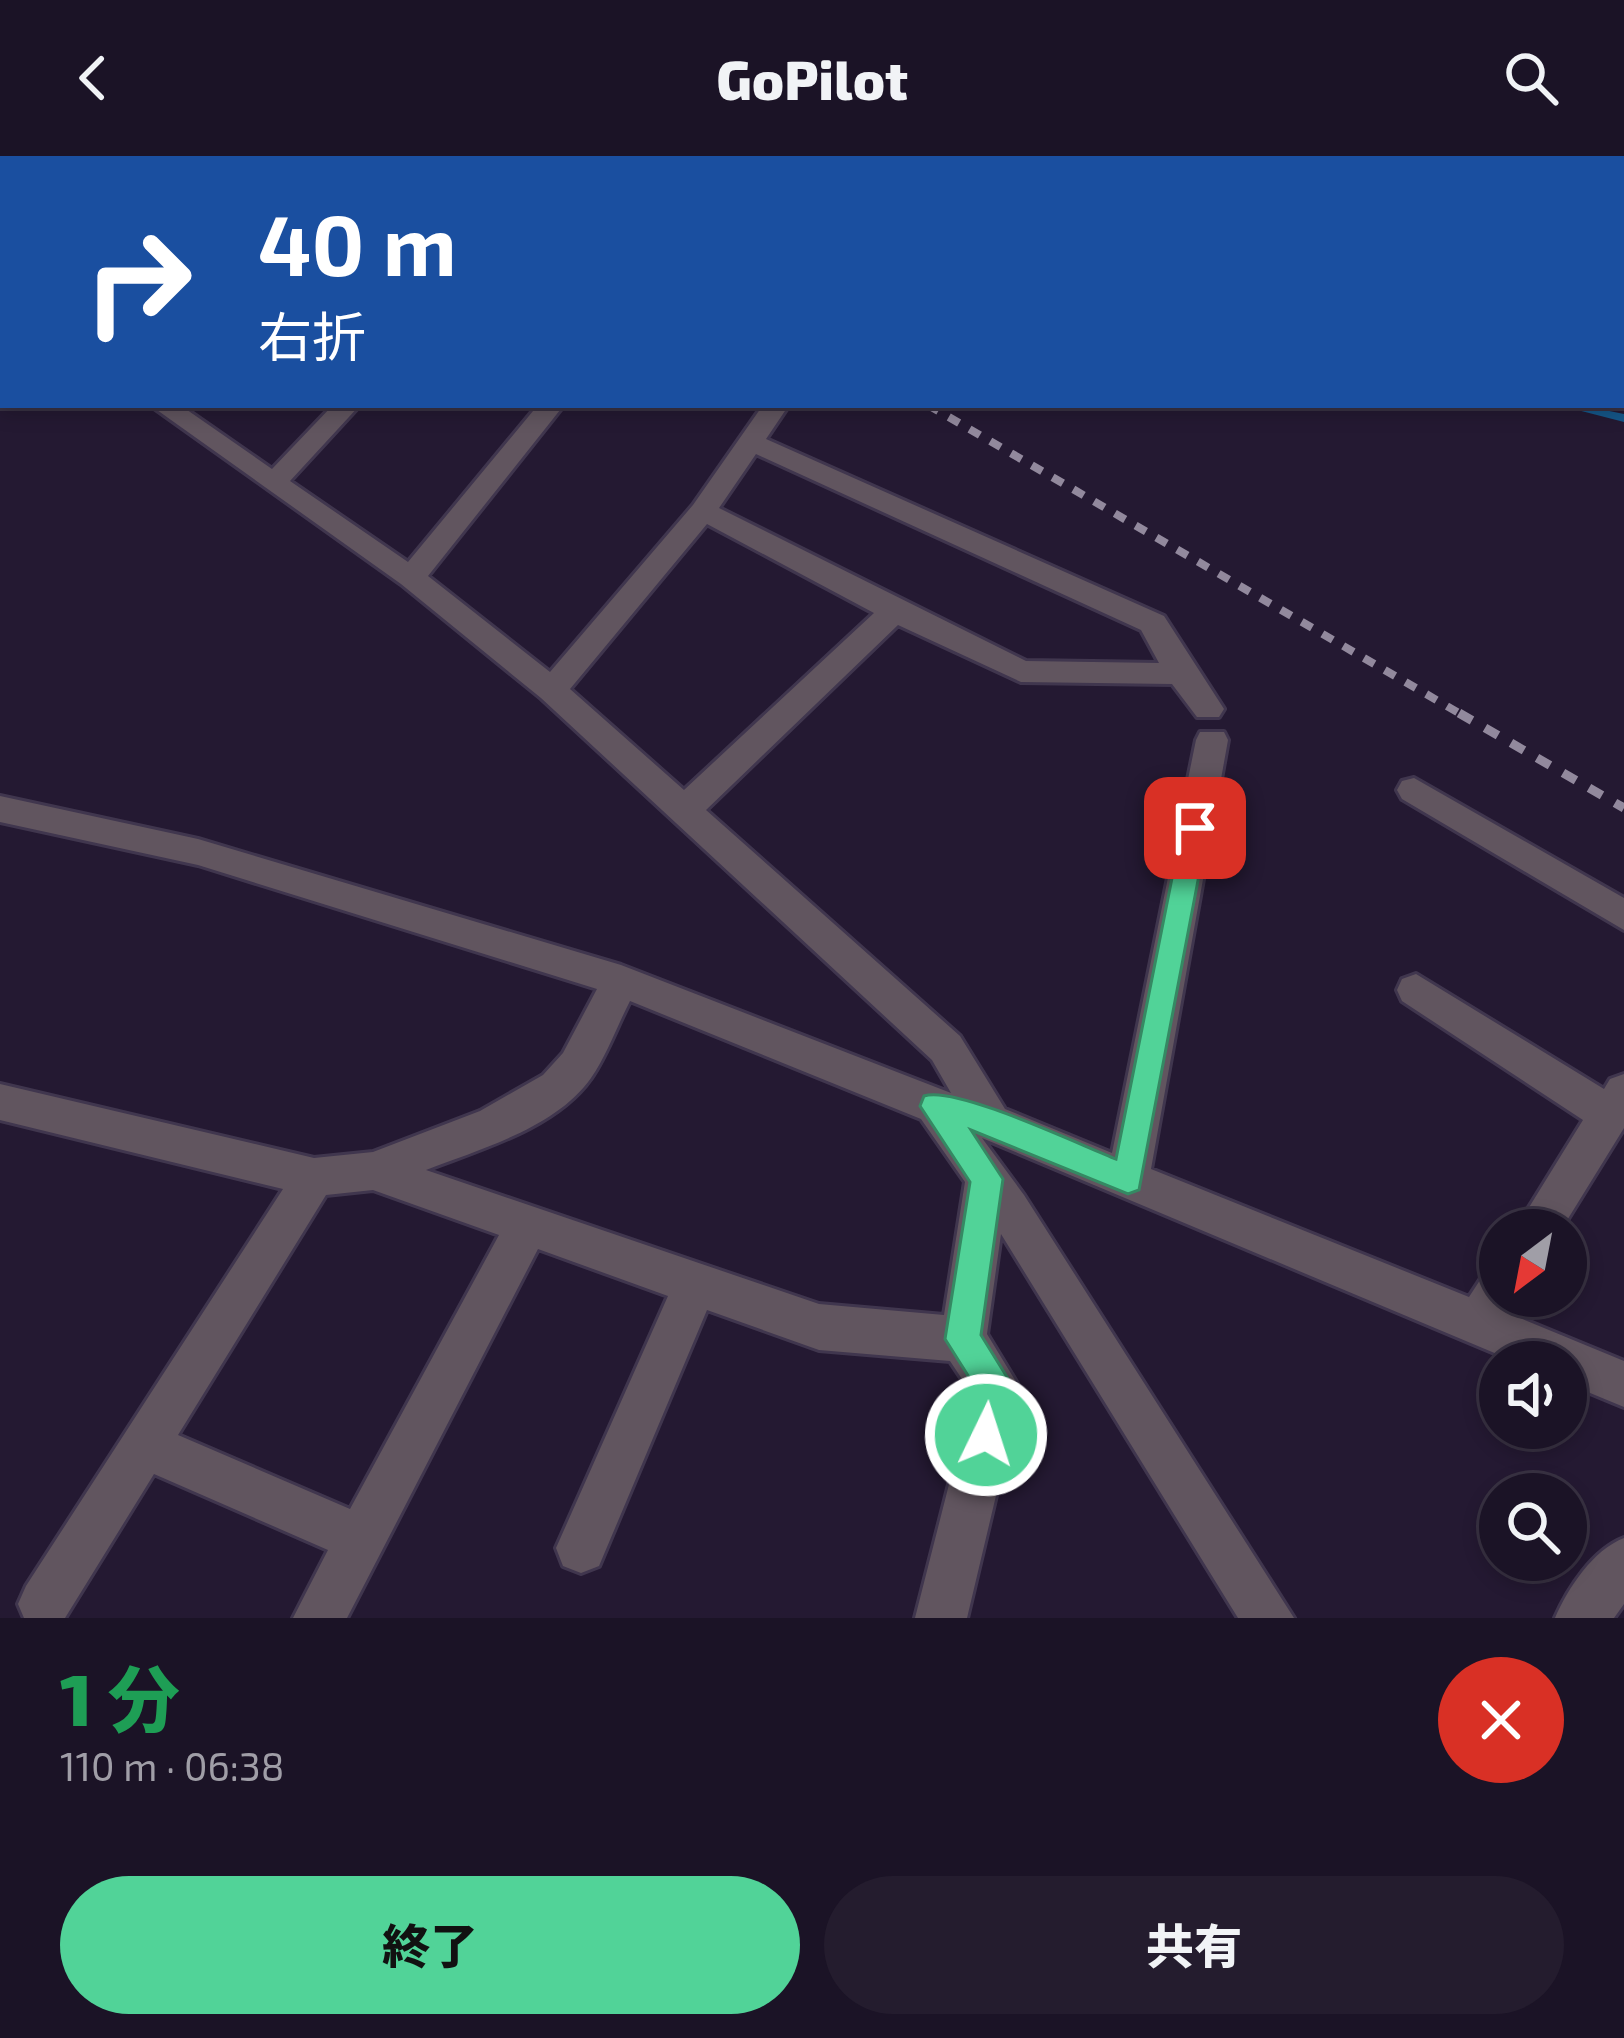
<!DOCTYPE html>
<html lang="ja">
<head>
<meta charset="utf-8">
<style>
	:root { --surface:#1b1326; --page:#241c2e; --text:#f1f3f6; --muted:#a09ea7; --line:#393243; --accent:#51d398 }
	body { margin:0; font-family:"Exo 2","Noto Sans JP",sans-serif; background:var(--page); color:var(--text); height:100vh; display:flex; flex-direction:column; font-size:45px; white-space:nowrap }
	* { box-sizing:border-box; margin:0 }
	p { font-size:39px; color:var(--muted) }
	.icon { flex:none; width:66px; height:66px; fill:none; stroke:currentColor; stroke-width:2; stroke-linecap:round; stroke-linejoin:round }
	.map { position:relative; height:1462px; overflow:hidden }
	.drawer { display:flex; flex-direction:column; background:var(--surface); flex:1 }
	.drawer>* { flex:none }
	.banner { position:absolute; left:0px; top:0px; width:1626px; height:252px; box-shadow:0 6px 18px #0003,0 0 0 3px var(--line); background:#1a4fa0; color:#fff; overflow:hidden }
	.needle { width:78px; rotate:212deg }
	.fabs { position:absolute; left:1479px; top:1053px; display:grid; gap:24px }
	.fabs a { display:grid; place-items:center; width:108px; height:108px; border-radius:50%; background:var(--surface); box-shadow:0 6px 18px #0003,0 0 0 3px var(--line); font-size:60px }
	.pin { position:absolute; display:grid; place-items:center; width:102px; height:102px; color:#fff; margin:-51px; border-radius:24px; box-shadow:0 6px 18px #0006 }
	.me { position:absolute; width:132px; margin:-66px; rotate:4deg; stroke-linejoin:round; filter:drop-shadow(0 0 9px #0008) }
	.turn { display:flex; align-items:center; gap:42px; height:252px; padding:0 60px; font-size:54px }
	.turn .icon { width:156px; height:156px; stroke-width:2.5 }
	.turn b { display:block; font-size:84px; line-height:102px }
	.round { display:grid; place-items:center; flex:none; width:126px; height:126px; border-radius:63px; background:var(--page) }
	.head { display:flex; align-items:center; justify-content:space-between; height:204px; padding:0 60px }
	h1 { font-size:72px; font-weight:800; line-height:90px; color:#1e9e55 }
	.button { display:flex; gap:24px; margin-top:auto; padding:24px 60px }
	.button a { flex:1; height:138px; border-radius:72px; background:var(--accent); color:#111; font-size:48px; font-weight:800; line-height:138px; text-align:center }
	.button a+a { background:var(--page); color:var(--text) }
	header { display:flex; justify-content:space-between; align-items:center; height:156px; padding:0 60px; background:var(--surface); font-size:54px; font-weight:800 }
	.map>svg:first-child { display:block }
</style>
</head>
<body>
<header><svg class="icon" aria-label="back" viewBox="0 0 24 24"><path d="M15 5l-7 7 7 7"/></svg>GoPilot<svg class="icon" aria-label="search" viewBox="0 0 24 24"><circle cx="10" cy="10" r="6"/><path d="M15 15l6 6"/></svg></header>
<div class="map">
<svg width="1624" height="1462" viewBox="0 0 1624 1462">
	<rect width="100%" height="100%" fill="#241932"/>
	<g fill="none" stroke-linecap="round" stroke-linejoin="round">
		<!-- stream -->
		<path fill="#155789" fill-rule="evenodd" d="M1234,0H1244V3H1234Z
			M1558,249H1580L1624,258V266Z"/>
		<defs>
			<path id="street" d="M899,0H938L940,3H901Z
				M1239,0H1259L1260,3H1240Z
				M1498,0H1549L1496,3Z
				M0,128L3,129V144L0,143Z
				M150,249H180L272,313L333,249H360L290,325L408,406L538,249H564L428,420L550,516L693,349L763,249H789L766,283L1164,460L1224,553L1219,561H1197L1172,528L1021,526L898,469L706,654L960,880L1005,953L1112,997L1196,584L1200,576H1224L1228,584L1151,1013L1469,1141L1484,1118L1500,1111V1140H1519L1510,1158L1624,1205V1251L1566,1227V1206H1516L982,982L1024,1039L1294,1462H1238L1001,1078L987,1178L1021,1234L967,1462H915L972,1238L950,1205L819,1194L707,1154L599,1410L581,1417L563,1410L556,1392L668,1140L538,1093L347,1462H293L328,1394L154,1318L65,1462H24L18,1448L26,1430L283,1033L0,964V928L314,1002L373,996L480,955L543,919L563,897L597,833L198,709L0,666V640L198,683L621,809L951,937L932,904L541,542L401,428ZM756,298L1141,474L1159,507L1026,505L719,352ZM707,368L874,457L684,634L570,533ZM630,845L921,963L965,1026L944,1159L819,1148L426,1014C480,993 556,972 591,922C607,899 617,870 630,845ZM373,1034L499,1079L350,1353L178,1279L326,1039Z
				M1414,622L1624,742V774L1402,643L1397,634L1402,625Z
				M1416,818L1604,933L1610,923L1624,918V972L1561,1074H1515L1583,964L1402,845L1397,834L1402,823Z
				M1624,1382V1448L1614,1462H1555C1568,1432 1593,1394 1624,1382Z"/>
			<path id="secondary" d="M1048,0H1078L1080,3H1050Z
				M1623,138H1624V153H1623Z"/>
		</defs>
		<!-- street casing -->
		<use href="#street" stroke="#40364e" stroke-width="6"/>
		<!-- secondary casing -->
		<use href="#secondary" stroke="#40364e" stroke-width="6"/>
		<!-- street -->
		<use href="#street" fill="#61555f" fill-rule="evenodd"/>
		<!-- secondary -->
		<use href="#secondary" fill="#867483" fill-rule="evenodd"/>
		<!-- rail-far2 -->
		<path stroke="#92899d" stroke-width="6" stroke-dasharray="9 9" stroke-linecap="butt" d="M385,0L394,3"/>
		<!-- rail-far1 -->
		<path stroke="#92899d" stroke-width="8" stroke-dasharray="12 12" stroke-linecap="butt" d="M928,249L1464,560"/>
		<!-- rail -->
		<path stroke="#92899d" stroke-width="9" stroke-dasharray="15 15" stroke-linecap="butt" d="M1459,557L1624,652"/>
	</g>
	<!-- route -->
	<path fill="#51d398" stroke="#358963" stroke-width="3" d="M1195,662L1208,672L1139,1034L1128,1038L971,974L1003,1023L981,1179L1015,1234L999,1292L986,1297L973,1292L968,1279L979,1237L945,1183L970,1026L920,950L924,940C955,929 1080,989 1116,1003L1182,672Z"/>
</svg>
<div class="fabs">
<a><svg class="needle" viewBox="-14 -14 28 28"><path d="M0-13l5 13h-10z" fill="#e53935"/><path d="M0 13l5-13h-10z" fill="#a09ea7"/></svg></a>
<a><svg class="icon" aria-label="sound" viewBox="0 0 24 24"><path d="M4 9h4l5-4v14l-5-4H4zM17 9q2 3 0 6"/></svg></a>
<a><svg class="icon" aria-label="search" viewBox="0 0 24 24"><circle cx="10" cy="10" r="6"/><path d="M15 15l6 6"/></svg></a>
</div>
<div class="pin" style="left:1195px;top:672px;background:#d93025"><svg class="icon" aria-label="arrive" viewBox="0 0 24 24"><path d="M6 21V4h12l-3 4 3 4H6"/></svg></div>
<svg class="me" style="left:986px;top:1279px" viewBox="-20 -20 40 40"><circle r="17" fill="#51d398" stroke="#fff" stroke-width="3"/><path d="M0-11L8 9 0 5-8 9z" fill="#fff"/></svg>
<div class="banner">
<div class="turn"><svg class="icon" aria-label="right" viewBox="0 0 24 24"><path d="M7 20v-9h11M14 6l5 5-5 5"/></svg><div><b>40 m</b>右折</div></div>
</div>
</div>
<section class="drawer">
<div class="head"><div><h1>1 分</h1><p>110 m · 06:38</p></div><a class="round" style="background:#d93025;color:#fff"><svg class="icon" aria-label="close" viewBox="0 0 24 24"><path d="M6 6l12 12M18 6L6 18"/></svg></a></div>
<div class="button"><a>終了</a><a>共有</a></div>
</section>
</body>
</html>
